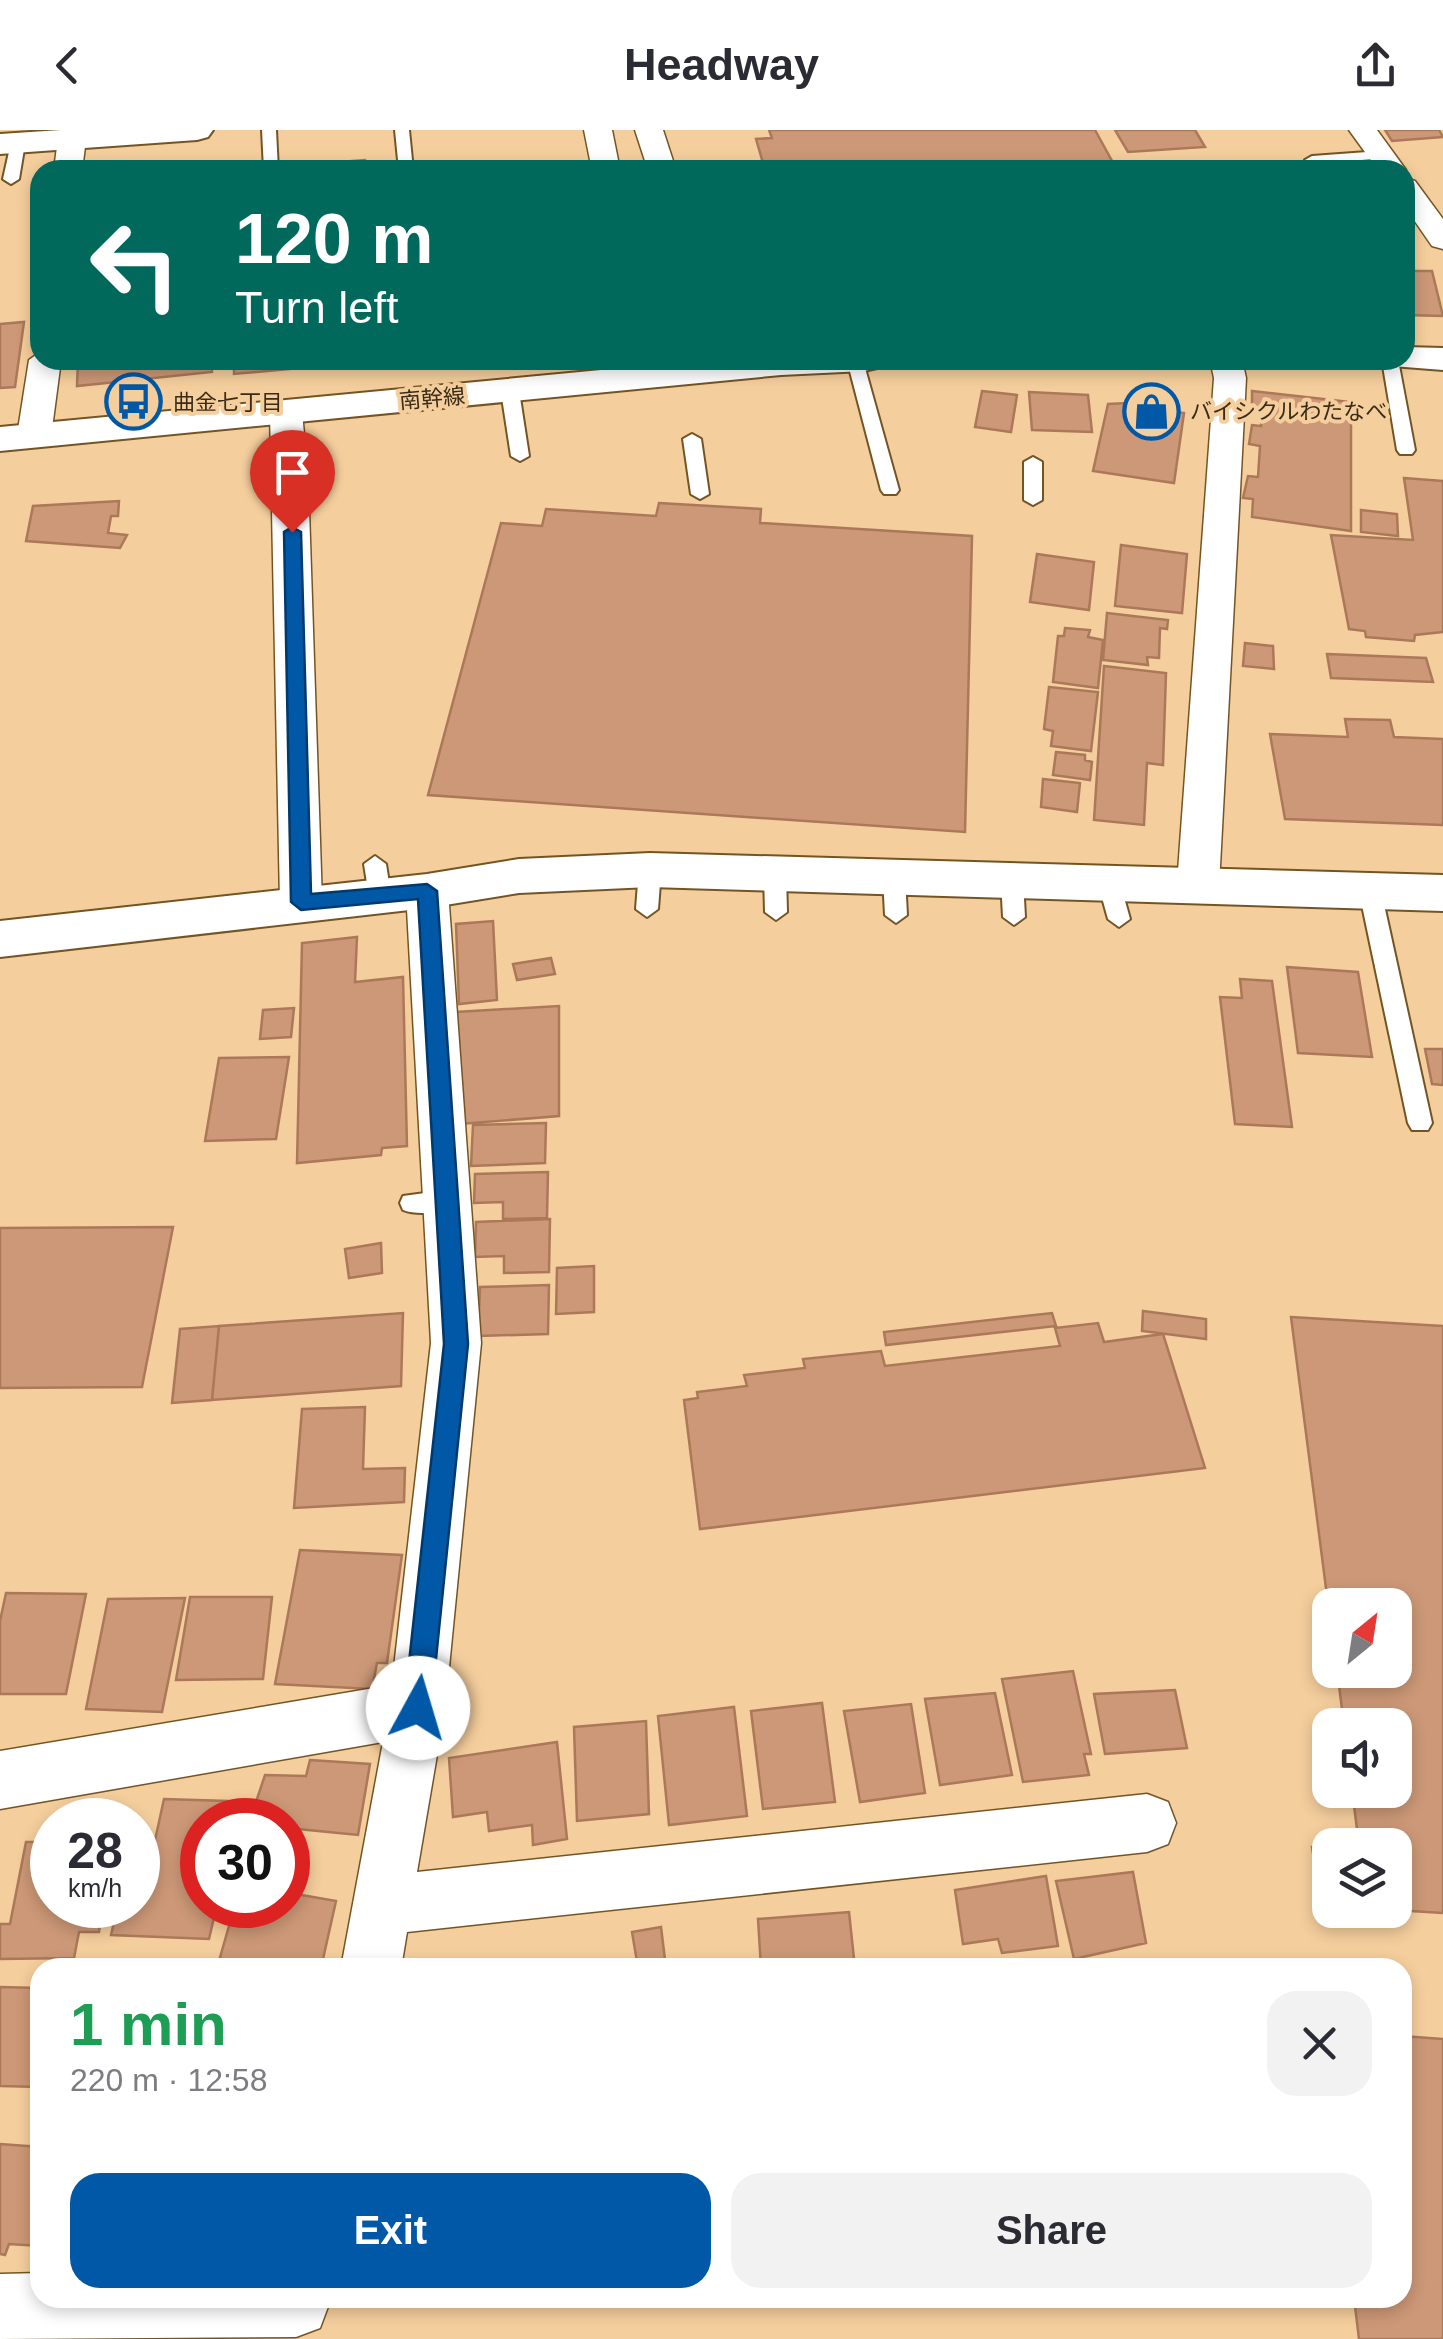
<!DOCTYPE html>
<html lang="en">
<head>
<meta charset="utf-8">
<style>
	:root { --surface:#fff; --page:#f2f2f3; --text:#2b2b33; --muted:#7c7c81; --accent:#0058a6 }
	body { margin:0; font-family:Helvetica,"Noto Sans JP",sans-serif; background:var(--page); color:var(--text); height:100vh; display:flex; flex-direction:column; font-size:38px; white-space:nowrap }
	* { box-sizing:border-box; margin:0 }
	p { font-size:32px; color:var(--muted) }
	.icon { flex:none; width:55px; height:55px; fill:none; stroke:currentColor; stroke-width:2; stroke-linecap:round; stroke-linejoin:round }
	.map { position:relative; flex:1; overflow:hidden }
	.sheet { position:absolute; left:30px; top:1828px; width:1382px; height:350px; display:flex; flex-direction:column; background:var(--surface); border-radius:30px; box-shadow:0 5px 15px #0003 }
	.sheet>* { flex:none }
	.banner { position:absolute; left:30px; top:30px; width:1385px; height:210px; border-radius:30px; box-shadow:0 5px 15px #0003; background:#00695c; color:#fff; overflow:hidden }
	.needle { width:65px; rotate:30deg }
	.fabs { position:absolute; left:1312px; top:1458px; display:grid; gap:20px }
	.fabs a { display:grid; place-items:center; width:100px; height:100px; border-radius:20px; background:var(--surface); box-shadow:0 5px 15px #0003; font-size:50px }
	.speed { position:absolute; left:30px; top:1668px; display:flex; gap:20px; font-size:50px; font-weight:700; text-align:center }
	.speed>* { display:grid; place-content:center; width:130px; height:130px; border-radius:50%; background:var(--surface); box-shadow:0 5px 15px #0003; line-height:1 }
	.speed small { font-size:25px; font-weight:400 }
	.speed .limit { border:15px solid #d22; background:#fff; color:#111 }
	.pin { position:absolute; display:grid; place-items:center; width:85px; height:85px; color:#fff; margin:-102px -42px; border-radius:50% 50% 50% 0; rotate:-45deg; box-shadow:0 0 10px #0007 }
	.pin .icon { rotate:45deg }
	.me { position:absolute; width:110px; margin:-55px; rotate:6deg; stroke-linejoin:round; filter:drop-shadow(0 0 8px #0008) }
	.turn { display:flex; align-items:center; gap:35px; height:210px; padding:0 40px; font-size:45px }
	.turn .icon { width:130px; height:130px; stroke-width:2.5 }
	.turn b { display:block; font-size:70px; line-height:85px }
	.round { display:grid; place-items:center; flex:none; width:105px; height:105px; border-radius:30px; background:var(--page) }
	.headline { display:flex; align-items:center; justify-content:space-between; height:170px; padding:0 40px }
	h1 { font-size:60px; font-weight:600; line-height:75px; color:#1e9e55 }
	.action { display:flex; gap:20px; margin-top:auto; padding:20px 40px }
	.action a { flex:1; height:115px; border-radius:30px; background:var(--accent); color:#fff; font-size:40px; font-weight:600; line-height:115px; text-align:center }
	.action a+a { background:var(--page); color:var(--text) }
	header { display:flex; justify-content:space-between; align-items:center; height:130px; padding:0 40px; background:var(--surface); font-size:45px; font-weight:600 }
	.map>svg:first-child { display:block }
</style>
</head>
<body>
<header><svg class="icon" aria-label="back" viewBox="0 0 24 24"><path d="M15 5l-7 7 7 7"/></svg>Headway<svg class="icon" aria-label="share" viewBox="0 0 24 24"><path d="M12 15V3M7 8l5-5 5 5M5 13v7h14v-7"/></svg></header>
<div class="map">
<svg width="1443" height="2209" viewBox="0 0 1443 2209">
	<rect width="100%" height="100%" fill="#f5ce9d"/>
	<!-- building -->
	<path fill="#cc9877" stroke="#ab7959" stroke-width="2.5" d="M769,0H1095L1117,40H765L756,9L772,8Z
		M1115,0H1195L1205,17L1128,22Z
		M1385,0H1439L1443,7L1392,11Z
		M365,30L366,40H285L284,36Z
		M1405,141H1432L1443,186L1405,185Z
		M24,192L15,257L0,258V194Z
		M78,230H211L212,242L77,256Z
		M234,230H376V231L234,244Z
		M982,261L1017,265L1011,302L975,297Z
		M1252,261L1351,272V401L1252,387L1253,369L1243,368L1248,346L1258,347L1260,316L1249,314L1252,295L1261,296L1262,282L1252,281Z
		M1029,262L1088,265L1092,302L1032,300Z
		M1149,272L1148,278L1184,283L1174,353L1093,341L1108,274Z
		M1404,348L1443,351V502L1415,505L1414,511L1366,507L1365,501L1349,499L1331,405L1413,410Z
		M119,371L118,386H111L108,403L127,405L120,418L26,411L33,376Z
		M659,373L761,379L760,393L972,406L965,702L428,665L501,393L542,396L546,379L656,386Z
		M1361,380L1397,384L1398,406L1361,402Z
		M1121,415L1187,424L1182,483L1115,476Z
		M1037,424L1094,432L1089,480L1030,472Z
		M1107,483L1168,490L1167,499L1160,498L1159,528L1147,527L1148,535L1103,530Z
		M1065,498L1090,500L1088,507L1103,510L1098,558L1053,552L1058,506H1064Z
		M1245,513L1273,516L1274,539L1243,536Z
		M1327,524L1426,528L1433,552L1331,548Z
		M1104,536L1166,543L1163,635L1147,633L1144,695L1094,690Z
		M1049,557L1098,562L1091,621L1051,616L1053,601L1044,599Z
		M1345,589L1390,590L1394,607L1443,609V695L1285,689L1270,604L1348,607Z
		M1056,622L1085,625V630L1092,632L1090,650L1053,645Z
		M1043,649L1080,653L1077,682L1041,677Z
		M493,791L497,870L459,874L456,794Z
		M357,807L355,852L403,847L407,1016L382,1018L381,1025L297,1033L302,813Z
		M551,828L555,844L517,850L513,834Z
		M1287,837L1358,842L1372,927L1298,923Z
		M1240,849L1272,851L1292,997L1235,994L1220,867L1242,868Z
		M559,876V986L460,994L456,882Z
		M294,878L291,907L260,909L263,880Z
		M1425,919H1443V955L1432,954Z
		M289,927L276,1009L205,1011L219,928Z
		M546,993L545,1033L471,1036L473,995Z
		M548,1042L547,1088L503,1089V1072L474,1073L475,1044Z
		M550,1089L549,1142L504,1143V1126L475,1127L476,1092Z
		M173,1097L142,1257L0,1258V1098Z
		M381,1113L382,1143L349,1148L345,1119Z
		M594,1136V1182L556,1184L557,1138Z
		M549,1155L548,1204L478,1206L480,1157Z
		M1143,1181L1206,1189V1209L1142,1201Z
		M403,1183L401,1256L212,1270L219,1196Z
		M1052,1183L1056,1196L886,1215L884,1202Z
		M1291,1187L1443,1196V1783L1395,1780V1715H1359L1352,1660H1395V1595H1344L1337,1540H1395V1475H1330V1489Z
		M1098,1193L1104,1212L1163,1204L1205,1338L700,1399L684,1270L698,1268L697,1262L747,1256L744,1245L805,1238L803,1229L881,1221L885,1236L1060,1216L1055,1198Z
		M219,1196L212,1270L172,1273L180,1199Z
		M365,1277L363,1339L405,1338L404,1372L294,1378L302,1279Z
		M300,1420L402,1425L387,1533H377L372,1559L275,1554Z
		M6,1463L86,1464L66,1564H0V1491Z
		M190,1467H272L263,1549L176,1550Z
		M185,1468L162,1582L86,1579L108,1469Z
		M1073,1541L1091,1624H1084L1089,1645L1023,1652L1002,1549Z
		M1175,1560L1187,1618L1105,1624L1094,1564Z
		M995,1563L1012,1645L940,1655L925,1569Z
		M822,1573L835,1672L763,1679L751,1581Z
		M911,1574L925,1663L860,1672L844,1581Z
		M734,1577L747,1686L669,1695L658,1586Z
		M646,1591L649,1684L577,1691L574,1597Z
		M557,1612L567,1709L533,1715L532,1695L489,1701L487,1682L453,1687L449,1628Z
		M310,1630L370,1634L358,1705L288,1698V1690H250L265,1645L306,1646Z
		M164,1669L228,1671L225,1690H202V1775H217L209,1809L111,1805L118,1775H138V1765H143Z
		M26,1712H52V1775H103L99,1802H79L74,1828L0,1829V1794H10Z
		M1312,1717H1330V1762H1319Z
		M1133,1742L1146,1813L1074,1829L1056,1751Z
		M1046,1746L1058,1816L1002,1823L998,1809L963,1814L955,1760Z
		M288,1748L300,1750L296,1764L336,1771L321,1838H217L235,1775H288Z
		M849,1782L855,1838H761L758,1789Z
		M661,1797L666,1838H638L632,1802Z
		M0,1857L40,1858V1957L0,1956Z
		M1402,1906L1443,1909V2209H1359L1354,2168H1402Z
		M0,2014L40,2017V2116L9,2114L5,2125L0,2124Z"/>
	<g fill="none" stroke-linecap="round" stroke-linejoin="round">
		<defs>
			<path id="lane" d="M262,0H276L278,40H264Z
				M395,0H409L413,40H399Z
				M18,9L25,13L19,49L11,54L3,49L11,13Z
				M1381,21L1388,25L1386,28L1312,34L1305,30L1312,26Z
				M847,230L863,231L899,360L896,364H884L881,360Z
				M1382,230H1398L1415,320L1412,324H1400L1397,320Z
				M510,256L519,261L529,326L520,331L511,326L501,261Z
				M692,304L701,309L709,364L700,369L691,364L683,309Z
				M1033,327L1042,332V370L1033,375L1024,370V332Z
				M375,726L386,734L391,766L380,774L369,766L364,734Z
				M650,732L661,740L658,779L647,787L636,779L639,740Z
				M775,736L786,744L787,782L776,790L765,782L764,744Z
				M894,739L905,747L907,785L896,793L885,785L883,747Z
				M1012,742L1023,750L1025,787L1014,795L1003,787L1001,750Z
				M1109,745L1120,753L1130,789L1119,797L1108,789L1098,753Z
				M1370,753L1381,761L1432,993L1428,1000H1412L1408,993L1359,761Z
				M447,1060L456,1063L459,1070L456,1077C440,1082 419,1086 403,1080L400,1073L403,1066Z"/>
			<path id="street" d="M584,0H612L620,40H592Z
				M635,0H663L676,40H648Z
				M1349,0H1377L1406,40L1405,42L1378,40Z
				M72,1L86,9L82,40H54L58,9Z
				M1405,48L1415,51L1443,89V119L1432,116L1405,77Z
				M40,222V230H61L51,306L46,313H22L17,306L29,230Z
				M1210,230H1242L1246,248L1219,755L1213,766L1198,770L1183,766L1177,755L1214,248Z
				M286,272L298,275L302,282L308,349L322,772L316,783L301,787L286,783L280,772L270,282L274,275Z
				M427,746L442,750L448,761L481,1213L445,1578L417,1742L1147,1664L1168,1672L1176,1693L1168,1714L1147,1722L407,1802L401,1838H341L383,1612L0,1679V1621L392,1555L431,1213L406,761L412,750Z
				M40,2143V2168H327L329,2174L320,2198L296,2207L0,2209V2144Z"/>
			<path id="secondary" d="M61,0H213L208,7L197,10L0,24V4Z
				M1405,217L1443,218V240L1392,236L1388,230H1405Z
				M707,230H882L877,238L864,241L781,245L0,321V297Z
				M650,723L1443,745V781L650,757L519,763L427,778L0,827V791L427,744L519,729Z"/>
		</defs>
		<!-- lane casing -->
		<use href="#lane" stroke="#755424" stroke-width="4"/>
		<!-- street casing -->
		<use href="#street" stroke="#755424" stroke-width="3"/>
		<!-- secondary casing -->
		<use href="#secondary" stroke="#755424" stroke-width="4"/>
		<!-- lane -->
		<use href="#lane" fill="#fff" fill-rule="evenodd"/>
		<!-- street -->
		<use href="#street" fill="#fff" fill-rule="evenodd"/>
		<!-- secondary -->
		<use href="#secondary" fill="#fff" fill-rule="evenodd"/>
	</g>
	<!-- route -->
	<path fill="#0058a6" stroke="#00396c" stroke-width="2.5" d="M292,397L301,402L311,764L427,754L437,761L468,1214L431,1578L427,1588L418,1591L408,1588L404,1578L444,1214L418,769L301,780L291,772L284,402Z"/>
	<!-- icons -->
	<defs>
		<symbol id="bus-ring" viewBox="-11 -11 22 22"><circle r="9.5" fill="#f5ce9d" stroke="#0058a6" stroke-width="1.5"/><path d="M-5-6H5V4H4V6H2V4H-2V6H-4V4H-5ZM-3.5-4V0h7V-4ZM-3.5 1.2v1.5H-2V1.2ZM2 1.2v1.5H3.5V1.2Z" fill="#0058a6"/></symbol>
		<symbol id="shop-ring" viewBox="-11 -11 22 22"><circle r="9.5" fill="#f5ce9d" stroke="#0058a6" stroke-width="1.5"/><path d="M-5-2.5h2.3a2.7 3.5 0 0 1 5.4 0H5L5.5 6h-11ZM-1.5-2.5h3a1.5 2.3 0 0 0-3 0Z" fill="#0058a6"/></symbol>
	</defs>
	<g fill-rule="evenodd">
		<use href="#bus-ring" x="102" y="240" width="63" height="63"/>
		<use href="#shop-ring" x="1120" y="250" width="63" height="63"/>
	</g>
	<g text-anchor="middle" stroke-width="8" stroke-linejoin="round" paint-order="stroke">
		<!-- far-street labels -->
		<g font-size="22" fill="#3a2b17" stroke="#f5ce9d">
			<text transform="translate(432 268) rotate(-5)" y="8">南幹線</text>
		</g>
		<!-- far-poi labels -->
		<g font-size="22" fill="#3a2b17" stroke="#f5ce9d" text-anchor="start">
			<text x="173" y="280">曲金七丁目</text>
			<text x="1190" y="289">バイシクルわたなべ</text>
		</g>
	</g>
</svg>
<div class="fabs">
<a><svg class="needle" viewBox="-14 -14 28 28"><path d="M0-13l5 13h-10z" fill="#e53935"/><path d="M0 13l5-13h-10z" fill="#7c7c81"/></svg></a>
<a><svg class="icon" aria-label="sound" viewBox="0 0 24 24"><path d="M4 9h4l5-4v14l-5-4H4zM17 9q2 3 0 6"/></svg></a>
<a><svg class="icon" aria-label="layers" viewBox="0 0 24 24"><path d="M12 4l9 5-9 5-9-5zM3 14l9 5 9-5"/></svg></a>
</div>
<div class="speed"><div>28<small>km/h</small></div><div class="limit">30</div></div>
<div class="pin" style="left:292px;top:402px;background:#d93025"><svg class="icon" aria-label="arrive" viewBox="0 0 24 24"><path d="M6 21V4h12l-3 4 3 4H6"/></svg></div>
<svg class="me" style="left:418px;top:1578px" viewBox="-20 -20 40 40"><circle r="19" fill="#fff"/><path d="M0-13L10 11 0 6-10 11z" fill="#0058a6"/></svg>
<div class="banner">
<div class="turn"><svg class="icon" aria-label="left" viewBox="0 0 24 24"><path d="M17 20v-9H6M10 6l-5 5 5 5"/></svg><div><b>120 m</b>Turn left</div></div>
</div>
<section class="sheet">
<div class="headline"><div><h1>1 min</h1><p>220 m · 12:58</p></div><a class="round"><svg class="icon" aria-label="close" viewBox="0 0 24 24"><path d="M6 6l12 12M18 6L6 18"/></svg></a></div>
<div class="action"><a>Exit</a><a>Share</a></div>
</section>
</div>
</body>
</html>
